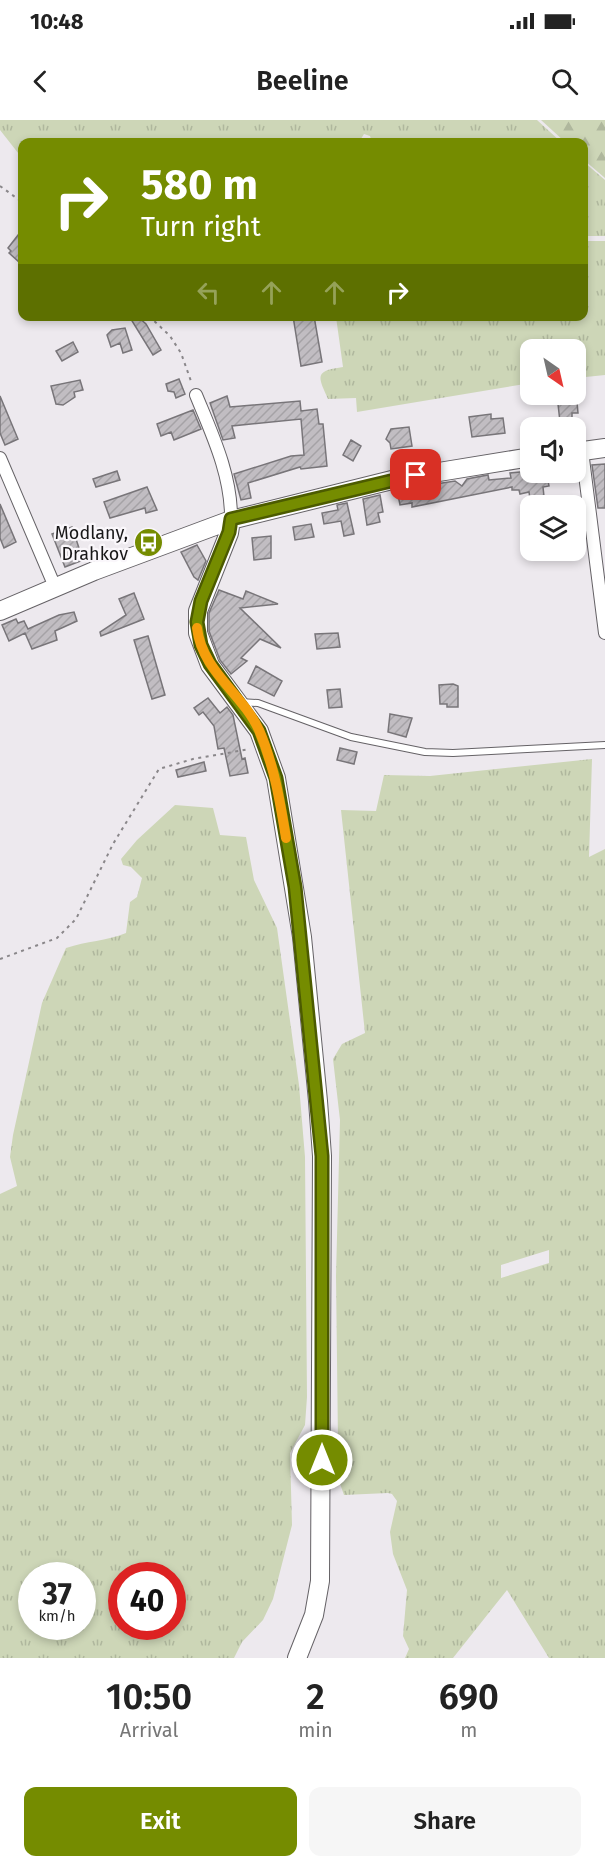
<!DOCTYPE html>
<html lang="en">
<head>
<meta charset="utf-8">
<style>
	:root { --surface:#fff; --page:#f6f6f6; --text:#222; --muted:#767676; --accent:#758c00 }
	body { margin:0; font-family:"Fira Sans",sans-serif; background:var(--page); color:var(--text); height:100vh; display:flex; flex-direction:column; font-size:22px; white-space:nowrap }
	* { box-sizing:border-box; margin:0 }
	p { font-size:20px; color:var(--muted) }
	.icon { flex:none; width:33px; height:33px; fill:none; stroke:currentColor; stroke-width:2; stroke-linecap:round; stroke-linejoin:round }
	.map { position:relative; height:1538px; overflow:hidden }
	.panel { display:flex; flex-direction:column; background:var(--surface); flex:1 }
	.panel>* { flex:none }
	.top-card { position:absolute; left:18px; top:18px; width:570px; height:183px; border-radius:12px; box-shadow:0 3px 9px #0003; background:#758c00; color:#fff; overflow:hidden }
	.needle { width:39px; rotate:146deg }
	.controls { position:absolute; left:520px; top:219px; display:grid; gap:12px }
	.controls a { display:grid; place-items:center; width:66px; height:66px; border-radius:12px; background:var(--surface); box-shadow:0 3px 9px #0003; font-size:30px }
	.speed { position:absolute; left:18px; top:1442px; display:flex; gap:12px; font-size:30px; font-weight:700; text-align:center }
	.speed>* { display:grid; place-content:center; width:78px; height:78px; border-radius:50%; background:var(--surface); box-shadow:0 3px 9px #0003; line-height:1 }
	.speed small { font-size:15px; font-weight:400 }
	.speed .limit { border:9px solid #d22; background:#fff; color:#111 }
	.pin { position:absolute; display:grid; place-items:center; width:51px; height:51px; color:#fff; margin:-26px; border-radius:12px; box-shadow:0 3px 9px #0006 }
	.me { position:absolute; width:66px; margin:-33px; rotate:0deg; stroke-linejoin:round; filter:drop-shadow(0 0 4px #0008) }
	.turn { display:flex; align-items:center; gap:21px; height:126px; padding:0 24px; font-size:27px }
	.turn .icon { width:78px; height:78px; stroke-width:2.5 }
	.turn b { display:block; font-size:42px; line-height:51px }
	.lanes { display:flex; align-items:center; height:57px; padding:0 24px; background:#0003; justify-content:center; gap:30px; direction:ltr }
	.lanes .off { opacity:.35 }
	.eta { display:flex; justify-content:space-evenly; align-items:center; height:102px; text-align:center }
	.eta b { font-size:36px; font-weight:600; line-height:42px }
	.primary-button { display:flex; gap:12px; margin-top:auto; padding:12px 24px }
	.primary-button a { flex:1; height:69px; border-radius:12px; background:var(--accent); color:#fff; font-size:24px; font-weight:600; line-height:69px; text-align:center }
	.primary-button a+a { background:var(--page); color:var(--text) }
	.status { display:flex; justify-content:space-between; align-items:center; height:42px; padding:0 30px; background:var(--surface); direction:ltr }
	.status svg { height:16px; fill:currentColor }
	header { display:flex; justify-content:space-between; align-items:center; height:78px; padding:0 24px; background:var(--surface); font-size:27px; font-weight:600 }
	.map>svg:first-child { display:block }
</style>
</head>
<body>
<div class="status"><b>10:48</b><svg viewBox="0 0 49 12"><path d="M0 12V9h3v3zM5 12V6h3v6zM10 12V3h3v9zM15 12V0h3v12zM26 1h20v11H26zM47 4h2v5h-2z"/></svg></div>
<header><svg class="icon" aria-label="back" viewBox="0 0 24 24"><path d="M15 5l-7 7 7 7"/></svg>Beeline<svg class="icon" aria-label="search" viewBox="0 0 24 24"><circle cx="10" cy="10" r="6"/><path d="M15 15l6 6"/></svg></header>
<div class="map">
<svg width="605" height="1538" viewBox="0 0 605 1538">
	<defs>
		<pattern id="grass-tufts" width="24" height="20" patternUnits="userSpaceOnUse" patternTransform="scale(1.5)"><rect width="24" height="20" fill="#cdd6b7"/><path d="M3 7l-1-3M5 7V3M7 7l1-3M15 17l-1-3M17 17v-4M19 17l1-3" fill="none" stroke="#afb79d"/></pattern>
		<pattern id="forest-firs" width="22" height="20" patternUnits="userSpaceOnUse" patternTransform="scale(1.5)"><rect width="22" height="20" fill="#cdd6b7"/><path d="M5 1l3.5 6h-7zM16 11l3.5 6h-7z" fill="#afb79d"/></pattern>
		<pattern id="building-hatch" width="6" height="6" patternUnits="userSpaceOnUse" patternTransform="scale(1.5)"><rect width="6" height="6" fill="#c1bdc2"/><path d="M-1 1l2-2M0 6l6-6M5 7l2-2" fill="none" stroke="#a5a2a6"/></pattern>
	</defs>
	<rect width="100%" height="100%" fill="#ede9ee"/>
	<!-- grass -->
	<path fill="url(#grass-tufts)" fill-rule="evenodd" d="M0,0H537L561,22H372L370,16L364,14L359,22H22V38L0,10Z
		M584,42L605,60V116H584Z
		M584,121H605V255L576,258V230H531V263L357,292L356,278L328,279C317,255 315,251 343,247L336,197L584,196Z
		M592,639L589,737L605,729V1538H549L507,1470L453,1538H405L409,1529L403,1516L407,1470L393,1434L390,1412L397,1381L392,1374L388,1373L344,1375L339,1361L346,1339L338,1323L336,1156L340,1000L333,939L342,924L365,913L341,690L376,691L384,655L430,656ZM549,1130V1143L501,1158V1145Z
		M175,685L213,688L220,715L246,717L254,760L277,808L299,965L305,1037L307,1277L305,1305L290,1333L292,1405L273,1479L263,1500L242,1522L234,1538H0V1074L17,1066L10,1037L13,1015L42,883L66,828C87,821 106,821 126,813L130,782L137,777L142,758L131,747L123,745L121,739L137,720ZM32,1455H82V1506H32ZM122,1455H172V1506H122Z"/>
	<!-- forest -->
	<path fill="url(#forest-firs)" d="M541,0H605V58L584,40V22H565Z"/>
	<!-- building -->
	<path fill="url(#building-hatch)" stroke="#787579" stroke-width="1.5" d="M22,110V135L18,141L9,133L11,131L8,128Z
		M129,196H137L146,204L161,230L153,235Z
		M293,196H314L322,242L301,246Z
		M125,208L132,230L123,233L120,223L111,227L107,215L112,210Z
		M73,222L78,232L62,241L56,231Z
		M179,259L185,274L176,278L174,272L168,271L166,264Z
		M80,260L83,270L74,272L75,277L63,285L56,284L51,266Z
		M0,276L18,319L5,325L0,313Z
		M227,276L230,287L300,281L301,291L317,289L319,304H323L327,346L301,349L300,347L248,363L251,378L241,380L234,354L291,336L304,335L301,299L232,306L235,318L223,320L210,283Z
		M577,282L578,293H572V300L560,302L558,284Z
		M193,290L201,309L174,320L171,312L161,316L157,304Z
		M491,294V299L503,298L505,313L472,317L469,297Z
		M409,307L412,326L391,329L390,323L386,319L391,309Z
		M351,320L361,326L353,341L343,335Z
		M605,344V388H598L592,345Z
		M117,351L120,360L96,367L93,359Z
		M531,351L569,352V359L548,361L549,366L543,367L545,386H531L529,372L520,374L519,370H512V367L412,387V383L400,385L397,370L455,361L462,366L467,359L488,355L489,360L511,358L510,353Z
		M147,367L157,390L146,393L145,388L110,398L104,382Z
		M380,375L383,392L378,393L380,402L367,405L363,379Z
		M347,383L354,414L344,416L341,401L324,404L322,393L338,390L337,385Z
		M0,384L16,422L4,428L0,418Z
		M311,404L314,417L295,420L293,407Z
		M72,407L83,440L65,447L52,414Z
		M271,416V438L254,440L252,418Z
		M197,425L206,441L198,460L194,457L181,432Z
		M219,470L243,479L246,471L278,484L240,488L281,528L260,519L241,538L247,541L231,554L220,540L209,511V493Z
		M134,473L144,499L101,516L100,512L126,495L119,479Z
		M74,492L77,501L55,511L57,520L32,529L25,513L9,521L2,505L16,499L18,503L24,501L28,509L59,495Z
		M338,513L340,527L317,529L315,514Z
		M148,516L165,575L152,579L134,520Z
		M256,546L282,561L274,576L248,563Z
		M453,564L458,566V587H447V584H440L439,565Z
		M340,569L342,587L329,588L327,570Z
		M208,578L220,593L227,587L233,595L242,639L245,638L248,653L230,656L224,628L218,629L214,606L203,592L199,595L194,588Z
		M390,594L412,598L406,617L388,612Z
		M340,628L357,632L354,644L337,640Z
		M204,642L206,651L178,657L176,650Z"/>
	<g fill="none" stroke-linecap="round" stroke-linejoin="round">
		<defs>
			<path id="lane" d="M240,582L258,583L351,617L425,632L453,633L605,625"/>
			<path id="street" d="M196,275C212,314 232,356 231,400
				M582,331L605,513
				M0,338L55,467"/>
			<path id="secondary" d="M576,332L605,328
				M231,400L229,413L198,491V513L210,545L259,611L276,658L302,817L318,981L322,1036L320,1461L314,1495L297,1538
				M0,491L94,451L231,400L396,359L531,337"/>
		</defs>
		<!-- lane casing -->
		<use href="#lane" stroke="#656266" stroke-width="8"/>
		<!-- street casing -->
		<use href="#street" stroke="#656266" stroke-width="14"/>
		<!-- secondary casing -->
		<use href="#secondary" stroke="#656266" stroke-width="20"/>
		<!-- path -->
		<path stroke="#8a878a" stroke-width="2" stroke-dasharray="3 4.5" stroke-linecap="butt" d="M0,66L22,82
			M149,196L170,216L181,233L192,264
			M0,839L57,818L76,799L113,724L159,649L193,639L250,629"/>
		<!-- lane -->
		<use href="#lane" stroke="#fff" stroke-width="6"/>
		<!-- street -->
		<use href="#street" stroke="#fff" stroke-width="12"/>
		<!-- secondary -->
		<use href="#secondary" stroke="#fff" stroke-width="18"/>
	</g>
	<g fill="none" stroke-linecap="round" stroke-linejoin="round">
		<defs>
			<path id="route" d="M322,1340V1036L295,767L276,658L259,611L210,544L201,525L197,502L201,481L229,412L231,399L416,355"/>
		</defs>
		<!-- route casing -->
		<use href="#route" stroke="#4c5b00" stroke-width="15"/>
		<!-- route -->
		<use href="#route" stroke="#758c00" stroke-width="10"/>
		<!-- slow -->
		<path stroke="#f59e0b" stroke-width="10" d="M197,508C202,551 242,573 259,610C274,645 280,681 286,718"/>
	</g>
	<!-- icons -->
	<defs>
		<symbol id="bus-disc" viewBox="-11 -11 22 22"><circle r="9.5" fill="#758c00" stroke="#faf7fb"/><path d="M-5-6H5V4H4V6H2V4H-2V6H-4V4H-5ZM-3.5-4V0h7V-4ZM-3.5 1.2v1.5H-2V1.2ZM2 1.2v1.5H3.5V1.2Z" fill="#fff"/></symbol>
	</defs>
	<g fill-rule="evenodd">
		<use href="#bus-disc" x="132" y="406" width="33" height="33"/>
	</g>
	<g text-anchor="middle" stroke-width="4.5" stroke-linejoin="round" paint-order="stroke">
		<!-- poi labels -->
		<g font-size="18" fill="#181718" stroke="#faf7fb" text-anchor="end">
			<text x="128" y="419">Modlany,<tspan x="128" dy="21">Drahkov</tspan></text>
		</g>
	</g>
</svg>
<div class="controls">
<a><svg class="needle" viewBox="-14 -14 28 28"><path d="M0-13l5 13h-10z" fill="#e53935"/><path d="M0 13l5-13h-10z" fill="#767676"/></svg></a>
<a><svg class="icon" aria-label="sound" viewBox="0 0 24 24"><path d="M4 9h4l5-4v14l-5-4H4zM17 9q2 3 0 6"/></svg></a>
<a><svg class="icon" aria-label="layers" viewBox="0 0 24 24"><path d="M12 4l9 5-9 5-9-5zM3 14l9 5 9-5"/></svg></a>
</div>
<div class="speed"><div>37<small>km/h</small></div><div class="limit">40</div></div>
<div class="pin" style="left:416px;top:355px;background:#d93025"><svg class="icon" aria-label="arrive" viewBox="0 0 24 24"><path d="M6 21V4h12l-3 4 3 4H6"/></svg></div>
<svg class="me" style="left:322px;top:1340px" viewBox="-20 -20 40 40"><circle r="17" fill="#758c00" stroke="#fff" stroke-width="3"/><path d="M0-11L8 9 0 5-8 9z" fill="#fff"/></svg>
<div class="top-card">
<div class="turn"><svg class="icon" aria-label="right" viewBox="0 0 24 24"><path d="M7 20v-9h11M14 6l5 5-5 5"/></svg><div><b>580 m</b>Turn right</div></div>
<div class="lanes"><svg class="icon off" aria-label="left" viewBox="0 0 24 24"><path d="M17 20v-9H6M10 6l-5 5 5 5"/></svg><svg class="icon off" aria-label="ahead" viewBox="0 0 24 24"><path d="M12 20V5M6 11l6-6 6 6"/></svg><svg class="icon off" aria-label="ahead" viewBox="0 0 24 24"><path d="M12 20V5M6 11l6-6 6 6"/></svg><svg class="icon" aria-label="right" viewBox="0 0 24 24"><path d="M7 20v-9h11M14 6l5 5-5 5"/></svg></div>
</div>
</div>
<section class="panel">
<div class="eta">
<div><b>10:50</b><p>Arrival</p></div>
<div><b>2</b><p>min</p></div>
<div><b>690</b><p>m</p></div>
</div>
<div class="primary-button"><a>Exit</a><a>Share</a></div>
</section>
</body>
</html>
